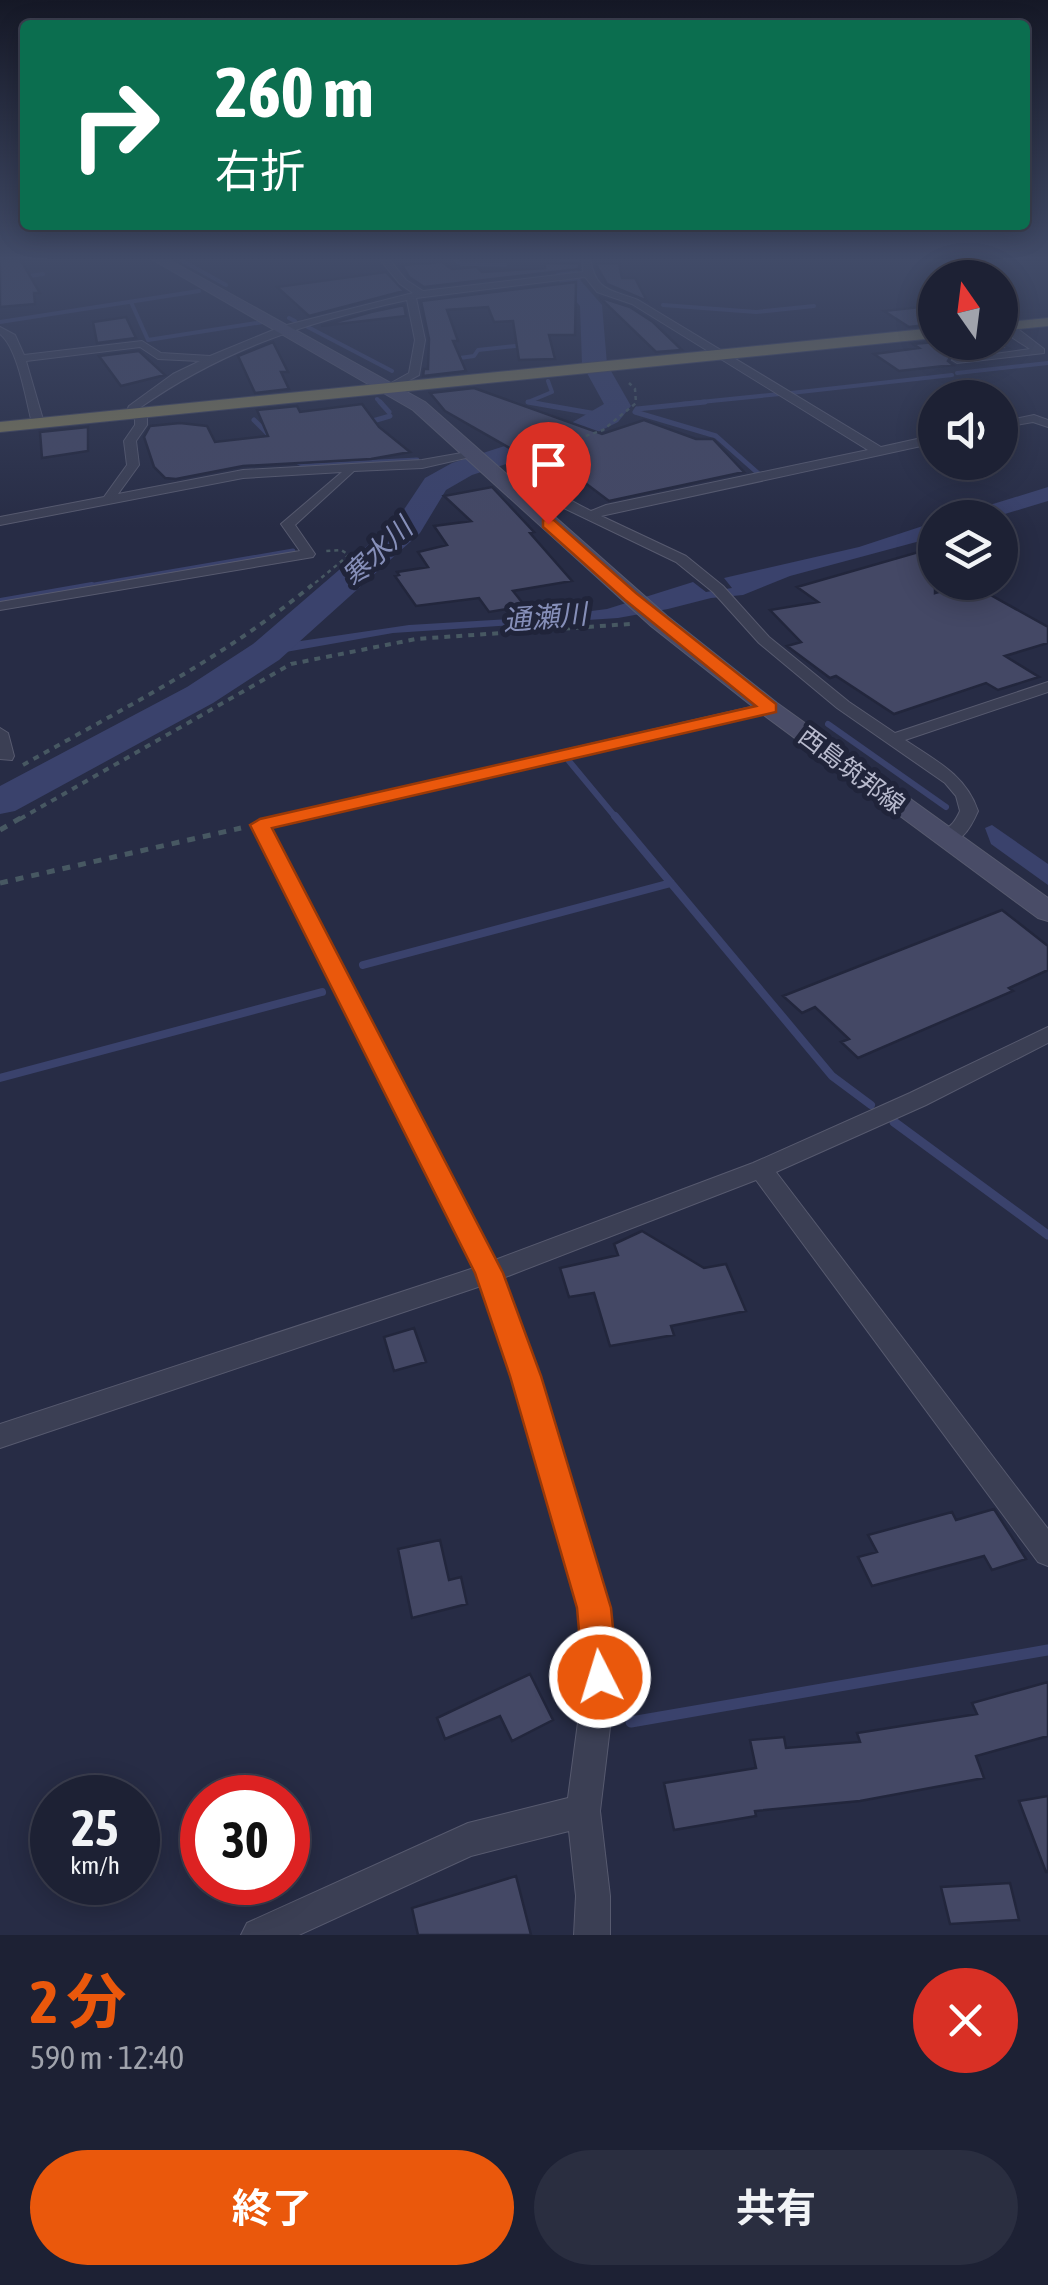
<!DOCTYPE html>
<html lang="ja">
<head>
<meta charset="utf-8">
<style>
	:root { --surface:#1d2134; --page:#2a2e40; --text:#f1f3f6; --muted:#a0a3ac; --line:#3b3e4f; --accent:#ea580c }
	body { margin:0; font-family:"Asap Condensed","Noto Sans JP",sans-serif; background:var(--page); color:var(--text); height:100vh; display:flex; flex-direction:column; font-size:38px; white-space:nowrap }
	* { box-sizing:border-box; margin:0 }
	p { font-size:32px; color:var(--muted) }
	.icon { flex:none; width:55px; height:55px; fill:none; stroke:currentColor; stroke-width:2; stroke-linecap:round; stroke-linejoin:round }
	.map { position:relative; height:1935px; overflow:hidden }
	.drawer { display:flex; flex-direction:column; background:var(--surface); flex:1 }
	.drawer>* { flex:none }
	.top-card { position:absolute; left:20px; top:20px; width:1010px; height:210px; border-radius:10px; box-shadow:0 5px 25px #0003,0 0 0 2px var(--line); background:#0b6e4f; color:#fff; overflow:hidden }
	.needle { width:65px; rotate:346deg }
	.fabs { position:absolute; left:918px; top:260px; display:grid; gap:20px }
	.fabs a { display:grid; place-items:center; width:100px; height:100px; border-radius:50%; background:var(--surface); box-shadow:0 5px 25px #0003,0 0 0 2px var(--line); font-size:50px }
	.speed { position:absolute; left:30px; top:1775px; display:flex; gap:20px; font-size:50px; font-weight:700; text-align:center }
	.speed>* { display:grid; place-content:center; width:130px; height:130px; border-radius:50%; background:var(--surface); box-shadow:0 5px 25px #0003,0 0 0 2px var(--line); line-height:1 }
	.speed small { font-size:25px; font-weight:400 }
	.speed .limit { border:15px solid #d22; background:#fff; color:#111 }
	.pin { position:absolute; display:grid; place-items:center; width:85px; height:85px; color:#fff; margin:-102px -42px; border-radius:50% 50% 50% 0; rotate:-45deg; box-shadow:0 0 10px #0007 }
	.pin .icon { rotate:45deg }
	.me { position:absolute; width:110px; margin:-55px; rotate:355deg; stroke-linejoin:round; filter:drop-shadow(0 0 8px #0008) }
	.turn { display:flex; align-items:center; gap:35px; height:210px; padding:0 30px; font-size:45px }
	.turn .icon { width:130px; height:130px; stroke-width:2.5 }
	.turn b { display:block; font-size:70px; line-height:85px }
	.round { display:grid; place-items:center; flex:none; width:105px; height:105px; border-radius:52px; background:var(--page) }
	.summary { display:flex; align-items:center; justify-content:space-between; height:170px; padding:0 30px }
	h1 { font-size:60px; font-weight:700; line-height:75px; color:var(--accent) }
	.button { display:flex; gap:20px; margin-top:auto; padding:20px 30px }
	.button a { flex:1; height:115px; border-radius:60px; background:var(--accent); color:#fff; font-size:40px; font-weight:700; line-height:115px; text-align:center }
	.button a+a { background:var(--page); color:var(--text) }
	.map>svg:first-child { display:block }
</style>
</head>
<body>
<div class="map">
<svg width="1048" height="1935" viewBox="0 0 1048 1935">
	<rect width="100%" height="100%" fill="#272c45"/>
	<!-- water -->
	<path fill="#3a426c" d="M1048,487V501L995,517H951Z
		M935,522V537L790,576L743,595L711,598L668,609L618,618L393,633L280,653L294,642L409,625L544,617L607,609L693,582L706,592L732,588L724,578L859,547Z
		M992,825L1048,864V885L991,844L985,828Z"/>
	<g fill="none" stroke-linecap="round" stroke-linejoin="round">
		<!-- stream-far5 -->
		<path stroke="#3a426c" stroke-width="4" d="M452,257L461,264L505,265
			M181,260L226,285
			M23,277L43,274
			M131,302L148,340L263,322
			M663,305L756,312L814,306
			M289,318L295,321
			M0,322L199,291
			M304,325L392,371
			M453,359L474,356L478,350L525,345
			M957,373L1048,363
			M791,393L952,375
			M377,399L382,404
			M541,404L528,402L552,392L548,381
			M681,404L780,394"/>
		<!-- stream-far4 -->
		<path stroke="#3a426c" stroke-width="5" d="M380,402L389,412
			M528,402L608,416
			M637,409L635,412L716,436L760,475
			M637,409L705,402
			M254,420L272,438
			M366,423L390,416
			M292,459L306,466L417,460
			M77,588L293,551"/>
		<!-- stream-far3 -->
		<path stroke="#3a426c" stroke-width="6" d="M0,601L92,585
			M828,724L946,807
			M569,761L617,819"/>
		<!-- stream-far2 -->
		<path stroke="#3a426c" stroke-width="8" d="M615,816L832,1076L871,1105
			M363,965L671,883
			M0,1078L322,992"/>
		<!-- stream-far1 -->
		<path stroke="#3a426c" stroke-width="9" d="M894,1122L1048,1235"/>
		<!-- stream -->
		<path stroke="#3a426c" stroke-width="11" d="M631,1722L1048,1650"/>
		<!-- river -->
		<path fill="#3a426c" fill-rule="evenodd" d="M560,257H581L577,269L581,281L602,305L607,364L631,406L618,422L586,438L472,475L446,490L420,533L279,660L213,703L15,811L0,814V786L187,687L253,644L397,520L425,478L452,463L566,426L604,404L582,364L580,306L560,283L555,269Z"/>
	</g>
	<!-- building -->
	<path fill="#444865" stroke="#22263c" stroke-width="2.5" d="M0,257H19L40,293H34L35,304L0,307Z
		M442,262L452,269L477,267L482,272L545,268V263H579V269L424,287L409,277L402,265Z
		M595,263H619L622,278H635L647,301L607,284Z
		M386,272L404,291L309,316L277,287Z
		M576,282L575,335H549L555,359L519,360L513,321L494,322L488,307L447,310L458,341H453L466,371L423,376L424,369H428L429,339L421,301Z
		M599,297L630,307L653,322L682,350L656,352Z
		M404,305L406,316L321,326L371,312Z
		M920,307L935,316V324L909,327L884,311Z
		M126,317L136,338L97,343L93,322Z
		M273,342L288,372H281L289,389L255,393L238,356Z
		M935,342H998L1008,348L951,356L948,361L953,365L899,371L874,354L919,348L913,344Z
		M139,351L165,375L121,386L99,356Z
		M474,388L602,434L644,420L696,439H713L744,472L609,501L556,461L541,466L445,411L430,393Z
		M362,404L379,427L410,452L371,459L243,466L176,479L165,478L154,467L144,437L150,426L180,423L207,426L215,442L268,436L257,410L297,406L300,412Z
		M88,427V451L42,458L40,432Z
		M492,487L534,532L530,533L572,581L513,591L525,606L489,612L479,598L416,606L395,576L399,575L397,572L428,567L418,552L447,545L434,526L471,521L444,496Z
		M922,551L935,559V593L969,583L1048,627V643L1005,656L1039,677L998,690L986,683L894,714L836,676L830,678L787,646L801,642L770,610L818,602L797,587Z
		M1002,910L1048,946V970L1009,988L1013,991L858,1058L841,1042L849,1039L815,1007L802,1013L783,996Z
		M642,1231L704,1268L726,1264L746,1311L671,1326L674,1335L610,1346L594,1293L569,1297L560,1268L618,1255L614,1244Z
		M414,1328L426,1362L394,1371L384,1337Z
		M994,1509L1026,1559L992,1570L984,1556L872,1586L858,1557L877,1552L868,1535L952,1512L956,1520Z
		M440,1540L449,1580L461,1577L467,1604L412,1618L398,1549Z
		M530,1674L553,1720L512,1741L500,1716L445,1739L437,1718Z
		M1048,1682V1736L976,1756L984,1778L860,1801L755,1811L756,1816L674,1830L664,1783L756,1768L750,1740L784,1737L786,1748L860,1742L857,1733L977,1714L972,1703Z
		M1048,1796V1872H1046L1019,1801Z
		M516,1876L531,1935H418L412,1908Z
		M1010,1883L1019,1920L950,1924L941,1887Z"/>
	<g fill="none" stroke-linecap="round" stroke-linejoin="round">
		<defs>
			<path id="street" d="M378,257H387L406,280L423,291L583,272L582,257H590C595,292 610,289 638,300L881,447L935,435V443L601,516L686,556L723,586L769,637L849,702L895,733L1048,682V692L905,740C935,760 966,775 978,811C970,829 961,846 938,843L935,839C946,825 951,831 960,811L956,796L945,783L837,708L759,643L713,592L676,562L520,487H503L497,483C524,469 565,499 591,511L606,505L868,450L632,304L597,292L585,277L416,298L425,340L419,375L393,389L384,387L409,373L415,340L407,300C307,322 223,349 138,409L147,417V425L136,441L139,465L118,494L243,470L422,460L473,451L479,455L422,468L354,471L295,525L315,554L313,557L0,610V602L300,551L281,524L342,472L243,478L0,525V517L104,497L127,465L124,441L135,425V419L126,413L129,406L173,374L200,361L158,359L140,347L26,361L44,423L38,426L32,423C26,400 18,348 0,334V327L15,335L24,355L142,341L161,353L210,356L283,326L413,293L400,284Z
				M1010,323L1044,349V353L957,363L952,360L1030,349L1013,338L1005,326Z
				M1034,415L1048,420V427L1033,422L1000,428V422Z
				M769,703L777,708L775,711L270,828L495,1260L753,1163L910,1093L1048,1027V1043L926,1105L776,1172L1048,1529V1566L1038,1562L756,1180L503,1278L538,1376L609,1608L616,1677L600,1811L610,1896V1935H574L576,1896L569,1831L471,1856L299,1935H241L247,1923L468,1823L568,1798L584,1677L579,1608L512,1376L481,1286L0,1448V1424L474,1268L251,825L260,820Z
				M0,728L8,733L14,756L12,760L0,759Z"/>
			<path id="secondary" d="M148,257H164L425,402L667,616L777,703L1048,898V921L1038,918L761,713L651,626L413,410Z"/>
			<path id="highway" d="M1048,318V326L1000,331V323Z
				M935,328V338L0,432V422Z"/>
		</defs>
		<!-- street casing -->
		<use href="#street" stroke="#575a6f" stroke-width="2"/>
		<!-- secondary casing -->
		<use href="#secondary" stroke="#575a6f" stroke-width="2"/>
		<!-- highway casing -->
		<use href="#highway" stroke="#43475c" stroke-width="2"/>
		<!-- path-far2 -->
		<path stroke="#475862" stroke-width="2.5" stroke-dasharray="4 4" stroke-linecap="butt" d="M510,462L603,430L636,403L635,389L629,383
			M309,588L349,555L341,550L326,551"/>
		<!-- path-far1 -->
		<path stroke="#475862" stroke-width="4" stroke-dasharray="6 6" stroke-linecap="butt" d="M23,765C122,709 224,658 312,585
			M20,819L291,664L416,639L630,624"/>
		<!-- path -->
		<path stroke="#475862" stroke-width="5" stroke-dasharray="8 8" stroke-linecap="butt" d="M0,830L24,816
			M0,883L241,828"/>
		<!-- street -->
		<use href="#street" fill="#3b3f54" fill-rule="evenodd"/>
		<!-- secondary -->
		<use href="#secondary" fill="#494c67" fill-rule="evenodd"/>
		<!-- highway -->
		<use href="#highway" fill="#7a7658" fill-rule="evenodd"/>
	</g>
	<!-- sky -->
	<linearGradient id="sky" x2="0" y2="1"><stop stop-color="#151826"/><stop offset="0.49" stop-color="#414b68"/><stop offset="1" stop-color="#414b68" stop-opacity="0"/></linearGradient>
	<rect width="1048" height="528" fill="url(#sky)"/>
	<!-- route -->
	<path fill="#ea580c" stroke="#983908" stroke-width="2.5" d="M543,520H554L636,593L776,704V712L272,828L503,1273L541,1376L611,1608L618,1677L613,1690L600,1695L588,1690L583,1677L577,1608L510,1376L475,1273L250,825L260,819L756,706L625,600L543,527Z"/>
	<g text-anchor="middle" stroke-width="10" stroke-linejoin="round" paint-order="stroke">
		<!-- far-street labels -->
		<g font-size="25" fill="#b9bbce" stroke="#20243a">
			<text transform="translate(852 770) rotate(37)" y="9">西島筑邦線</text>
		</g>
		<!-- far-water labels -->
		<g font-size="28" font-style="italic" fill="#868fb9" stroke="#20243a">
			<text transform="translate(377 552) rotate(-44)" y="10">寒水川</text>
			<text transform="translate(545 617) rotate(-5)" y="10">通瀬川</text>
		</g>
	</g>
</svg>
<div class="fabs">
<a><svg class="needle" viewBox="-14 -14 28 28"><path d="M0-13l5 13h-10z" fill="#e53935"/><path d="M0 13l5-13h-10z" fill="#a0a3ac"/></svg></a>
<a><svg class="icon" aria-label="sound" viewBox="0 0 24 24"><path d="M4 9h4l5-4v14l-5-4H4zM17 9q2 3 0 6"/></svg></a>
<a><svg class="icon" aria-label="layers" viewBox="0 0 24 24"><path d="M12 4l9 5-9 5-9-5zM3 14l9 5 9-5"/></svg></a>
</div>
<div class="speed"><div>25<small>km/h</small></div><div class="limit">30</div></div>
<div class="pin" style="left:548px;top:524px;background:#d93025"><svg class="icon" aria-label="arrive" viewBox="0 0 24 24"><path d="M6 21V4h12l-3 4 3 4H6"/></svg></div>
<svg class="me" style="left:600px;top:1677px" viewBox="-20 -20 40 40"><circle r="17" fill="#ea580c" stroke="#fff" stroke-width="3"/><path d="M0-11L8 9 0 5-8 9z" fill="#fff"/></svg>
<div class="top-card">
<div class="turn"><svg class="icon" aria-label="right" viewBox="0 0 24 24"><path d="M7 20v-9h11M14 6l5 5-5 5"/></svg><div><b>260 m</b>右折</div></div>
</div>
</div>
<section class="drawer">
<div class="summary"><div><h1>2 分</h1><p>590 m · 12:40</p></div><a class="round" style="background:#d93025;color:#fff"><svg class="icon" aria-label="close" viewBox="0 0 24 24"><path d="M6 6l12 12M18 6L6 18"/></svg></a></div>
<div class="button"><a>終了</a><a>共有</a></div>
</section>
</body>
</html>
